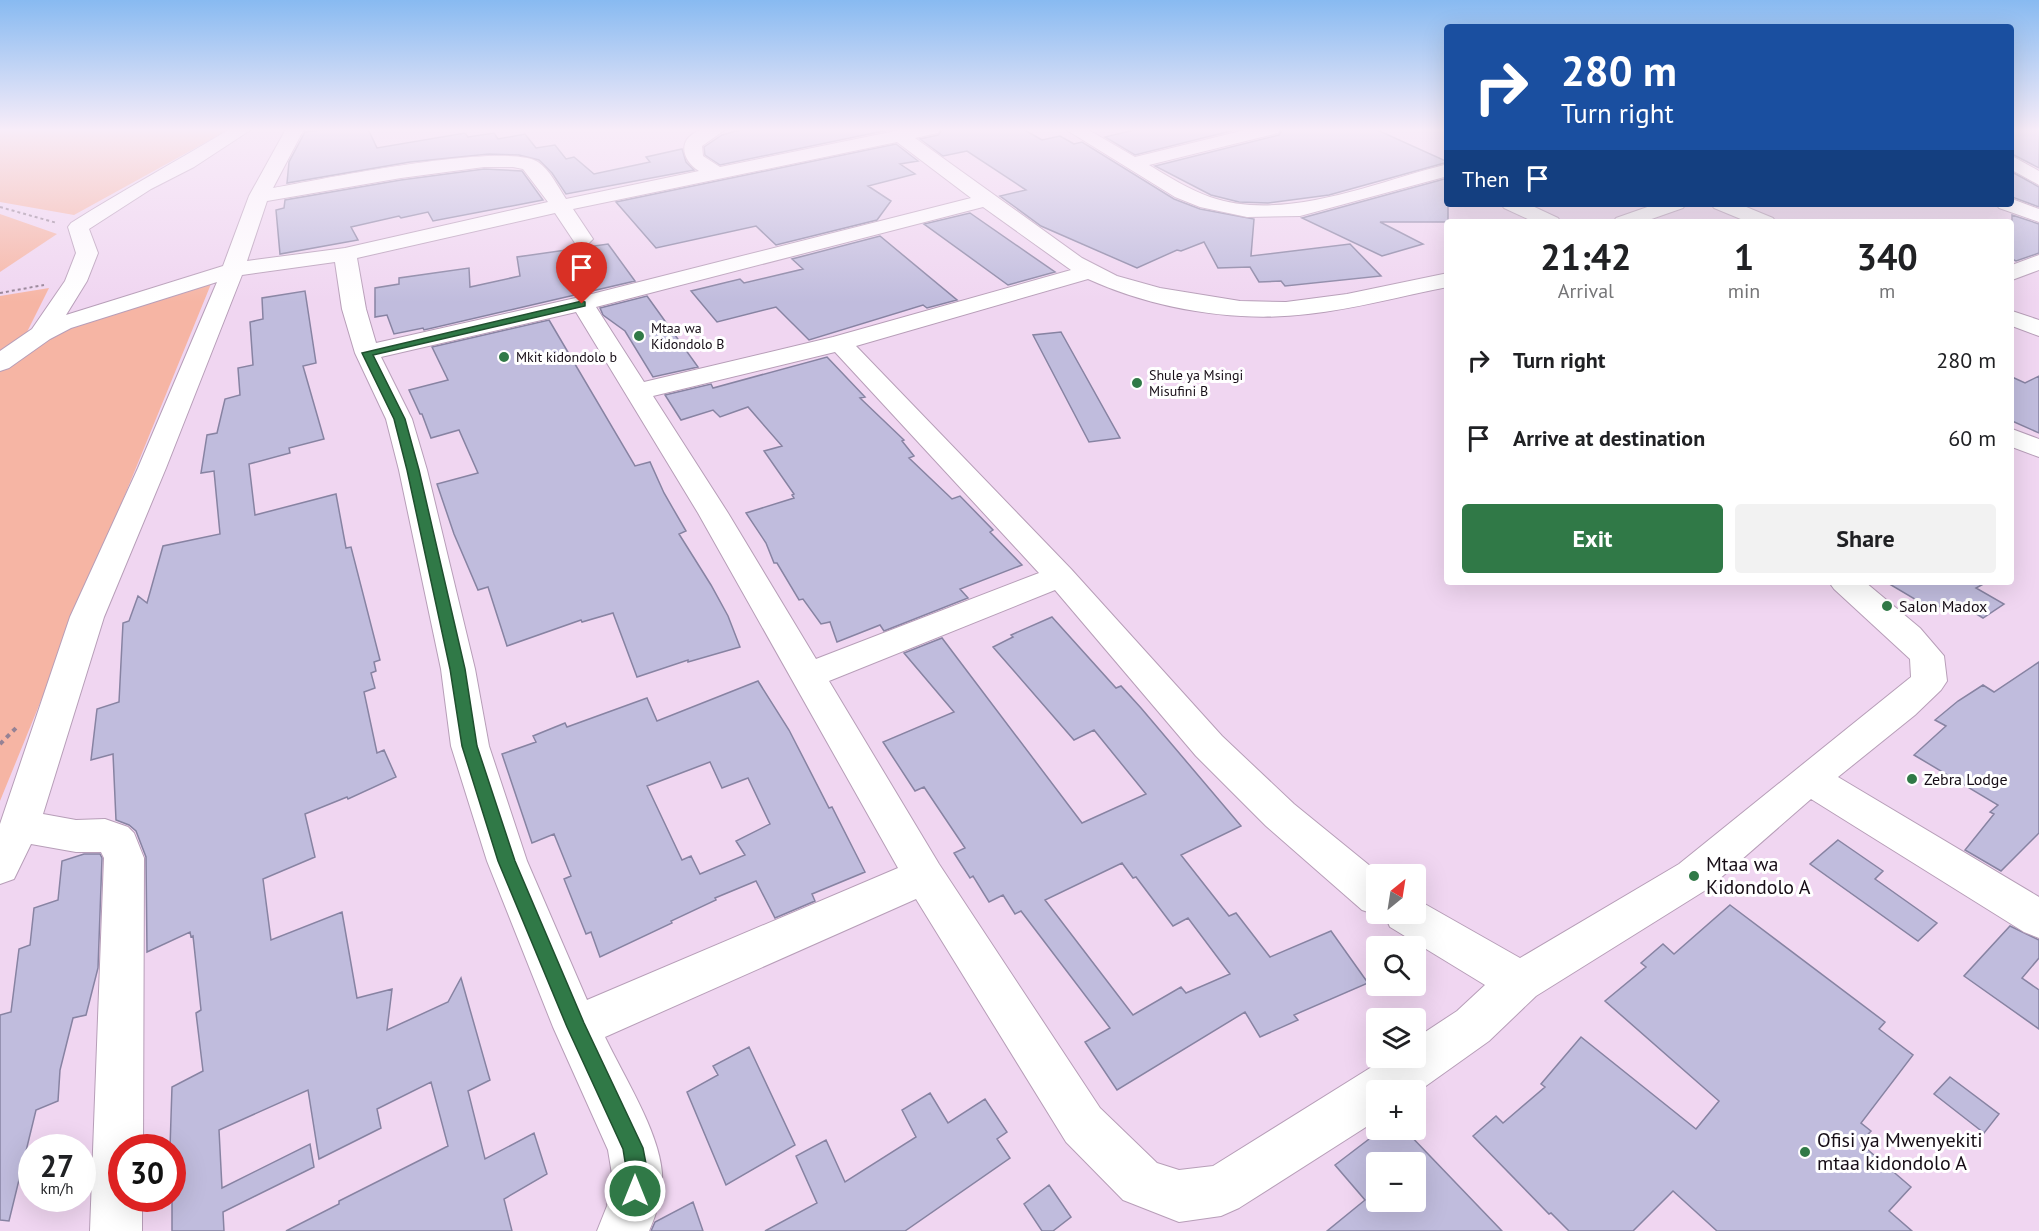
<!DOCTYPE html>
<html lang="en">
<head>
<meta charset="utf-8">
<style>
	:root { --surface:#fff; --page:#f2f2f2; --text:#202124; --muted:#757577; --accent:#307947 }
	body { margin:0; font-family:"PT Sans",sans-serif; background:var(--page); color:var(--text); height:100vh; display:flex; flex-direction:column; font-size:22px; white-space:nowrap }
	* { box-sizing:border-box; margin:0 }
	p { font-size:20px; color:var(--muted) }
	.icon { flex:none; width:33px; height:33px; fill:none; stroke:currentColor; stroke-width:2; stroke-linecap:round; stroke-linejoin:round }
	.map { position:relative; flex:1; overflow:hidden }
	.details { position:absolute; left:1444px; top:219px; width:570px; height:366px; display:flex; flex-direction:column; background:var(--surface); border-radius:6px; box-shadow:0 6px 24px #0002 }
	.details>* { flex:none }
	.guide { position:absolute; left:1444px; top:24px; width:570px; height:183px; border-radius:6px; box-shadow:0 6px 24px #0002; background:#1a4fa0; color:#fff; overflow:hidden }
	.needle { width:39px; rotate:30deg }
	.controls { position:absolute; left:1366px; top:864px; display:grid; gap:12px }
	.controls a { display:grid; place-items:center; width:60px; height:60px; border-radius:6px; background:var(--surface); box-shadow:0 6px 24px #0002; font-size:30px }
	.speed { position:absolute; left:18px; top:1134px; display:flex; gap:12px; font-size:30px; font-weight:700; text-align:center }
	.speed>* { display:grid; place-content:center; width:78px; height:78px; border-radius:50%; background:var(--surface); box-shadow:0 6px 24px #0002; line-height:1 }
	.speed small { font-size:15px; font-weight:400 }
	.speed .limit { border:9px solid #d22; background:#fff; color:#111 }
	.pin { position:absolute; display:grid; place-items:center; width:51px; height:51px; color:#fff; margin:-62px -26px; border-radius:50% 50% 50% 0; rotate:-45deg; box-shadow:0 0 6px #0007 }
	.pin .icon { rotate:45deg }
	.me { position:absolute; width:66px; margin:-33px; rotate:0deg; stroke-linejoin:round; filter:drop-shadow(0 0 4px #0008) }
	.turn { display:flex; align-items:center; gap:21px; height:126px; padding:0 18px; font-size:27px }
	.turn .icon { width:78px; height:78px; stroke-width:2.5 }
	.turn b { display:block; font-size:42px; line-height:51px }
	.then { display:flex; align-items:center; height:57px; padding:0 18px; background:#0003; gap:12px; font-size:22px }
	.eta { display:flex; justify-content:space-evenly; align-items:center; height:102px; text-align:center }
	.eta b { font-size:36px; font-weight:700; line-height:42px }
	.primary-button { display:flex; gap:12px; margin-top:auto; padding:12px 18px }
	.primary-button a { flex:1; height:69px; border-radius:6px; background:var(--accent); color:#fff; font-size:24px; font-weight:700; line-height:69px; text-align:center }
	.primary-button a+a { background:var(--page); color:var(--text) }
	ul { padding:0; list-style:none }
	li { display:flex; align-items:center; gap:18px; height:78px; padding:0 18px }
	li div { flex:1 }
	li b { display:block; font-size:22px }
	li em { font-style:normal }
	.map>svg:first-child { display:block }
</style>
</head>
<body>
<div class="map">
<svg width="2039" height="1231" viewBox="0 0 2039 1231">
	<rect width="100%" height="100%" fill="#f0d6f1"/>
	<!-- green -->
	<path fill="#f6b5a4" d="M0,129H230L74,215L0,202Z
		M0,214L57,234L0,272Z
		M211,284L0,801V370L51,332Z
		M49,288L26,334L0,353V296Z"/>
	<!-- building -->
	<path fill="#c0bcdd" stroke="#8783a2" stroke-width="1.5" fill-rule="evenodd" d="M328,129H368L377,148L465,133L468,137L494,133L498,139L525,134L536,148L555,145L566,159L574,157L594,174L650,162L646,157L682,149L686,162L694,170L566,194L552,173L539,160L519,155L489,154L410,162L287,183L289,162L305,132Z
		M744,129H893L720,165L705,155L704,147L722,135Z
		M943,129H1023L1042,140L1060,136L1074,144L1082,142L1174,199L1200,209L1254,219L1251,256L1350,244L1381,276L1285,286L1281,281L1259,282L1250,267L1218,268L1204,242L1181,251L1177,250L1137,268L1041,226L1000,196L1026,190L967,151L943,156L920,139L938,135Z
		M1138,129H1239L1135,155L1105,137Z
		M1283,129H1375L1448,162L1329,195L1268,203L1239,202L1211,195L1155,166L1279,135Z
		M2012,129H2039V168L2012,154Z
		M896,144L918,161L900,164L915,174L868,186L891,201L877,220L776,245L756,226L656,248L616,202Z
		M484,169L522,171L543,200L433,221L428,212L401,218L399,216L351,227L358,240L280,254L276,210L284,208L285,200L401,180Z
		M2012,172L2039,187V207L2012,197Z
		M1448,178V222H1380L1423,244L1382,256L1302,218Z
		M970,213L1055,272L1008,285L924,224Z
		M2012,215L2039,224V253L2016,261L2012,259Z
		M880,236L957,300L927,308L923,305L809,340L776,307L717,322L691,291L740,279L744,283L803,269L792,259Z
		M608,244L635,281L424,330L423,328L394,334L387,315L375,317V288L399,284V278L469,268L470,287L520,276L517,257Z
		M305,291L316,363L303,366L324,439L289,448L290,453L249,464L255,515L336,494L346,548L351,547L380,660L374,662L376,671L371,673L375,688L364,692L377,753L384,750L396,777L348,799L347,797L305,814L315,857L263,879L271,940L342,912L357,998L392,989L387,1030L448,1002L461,978L490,1080L468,1091L485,1159L534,1133L547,1174L504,1199L512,1231H286L339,1204V1201L448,1146L431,1082L377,1109L381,1128L319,1159L308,1090L219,1130L222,1188L310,1144L314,1167L223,1212L224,1231H172V1148H170L172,1087L203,1071L196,1013L201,1010L193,936L191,937L190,932L147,952L146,857L136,831L129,825L116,820L113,754L91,760L97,709L119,702L123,623L129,621L138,596L147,603L163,546L220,534L214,471L201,473L207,435L217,433L225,399L240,395L238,368L253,365L250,322L263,319L262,298Z
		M647,296L698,367L653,377L625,331L603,315L600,308Z
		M549,320L635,466L650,462L664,493L686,531L679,534L711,585L728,616L740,647L688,662V660L637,677L613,613L582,622L581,620L507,646L488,587L478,590L454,534L437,484L478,473L459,430L431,438L422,414H420L409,390L448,380L432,347Z
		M1061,332L1120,438L1089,442L1033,335Z
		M827,357L865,397L860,398L904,440L902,441L914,456L909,458L952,499L960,496L993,530L990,532L1022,565L960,589L968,598L884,631L880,625L837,642L830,622L821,624L803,599L799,600L777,563H774L766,543L746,513L794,498L792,495L794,494L764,451L782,446L748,407L720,417L713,410L681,420L665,395L711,384L713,388Z
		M2039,376V433L2012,421V377L2025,383Z
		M1886,582H1987L1976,588L2004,604L1983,618L1970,610L1965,613L1948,602L1933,610Z
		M1052,617L1116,688L1121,686L1141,708L1241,826L1181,855L1229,916L1236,913L1270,957L1331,931L1368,983L1294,1015L1298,1020L1260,1037L1245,1012L1117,1090L1085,1042L1110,1028L1021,911L1015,914L1003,895L989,902L973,876L970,878L954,853L965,848L924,787L915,791L883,742L954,712L904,653L942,638L1082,823L1146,794L1094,730L1074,740L993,647L1013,637L1011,635ZM1122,863L1133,878L1136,877L1173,926L1188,918L1230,974L1186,993L1181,987L1133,1015L1045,900Z
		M2039,662V833L2001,871L1965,850L1994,814L1990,812L1998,805L1914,755L1946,726L1935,720L1958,701L1983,685L1994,692Z
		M758,681L789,730L829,808L832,807L865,872L812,894L815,901L775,918L756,881L715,898L716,900L671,921L672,923L600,957L591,932L586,934L564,879L571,876L554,834L532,843L502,754L536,742L533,736L565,723L567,727L647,698L657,721ZM710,762L722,788L748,778L770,824L736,841L745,855L700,874L691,856L682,860L647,786Z
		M1838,840L1883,871L1875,879L1937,923L1918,941L1810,864Z
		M84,854H100L102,858L98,968L86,1015L73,1018L60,1070L58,1101L36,1110L9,1221L0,1220V1015L11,1012L19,949L30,945L34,908L58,900L62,861Z
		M1730,905L1885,1022L1879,1029L1913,1055L1861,1123L1871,1131L1860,1143L1911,1187L1889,1211L1912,1231H1717L1673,1191L1633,1231H1569L1551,1213L1549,1214L1473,1136L1496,1116L1503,1123L1545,1087L1541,1084L1581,1037L1696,1129L1719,1101L1605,1001L1646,967L1641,963L1663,944L1674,954Z
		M2010,926L2039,940V958L2022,978L2039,990V1029L1964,976Z
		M749,1047L795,1145L726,1185L687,1092L718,1075L713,1066Z
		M1950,1077L1999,1114L1984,1133L1934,1094Z
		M930,1093L948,1123L985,1099L1007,1132L997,1139L1010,1158L905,1231H765L817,1203L796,1156L826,1140L845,1182L916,1137L902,1110Z
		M1381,1130H1405L1502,1231H1327L1365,1200L1335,1165ZM1377,1162H1416V1202H1377Z
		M1049,1185L1071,1217L1053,1231H1042L1024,1204Z
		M693,1202L703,1231H651L655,1222Z"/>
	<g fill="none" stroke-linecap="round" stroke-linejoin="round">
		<defs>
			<path id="minor" d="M230,129H252L194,167L151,189L89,229L98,253L87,281L66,315L223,266L249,196L286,129H304L273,188C319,180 505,141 538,162C550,170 558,187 566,199L699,171C681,160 677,138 701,130C708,127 718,129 726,129L702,146L703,156L720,167L905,129H941L938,133L915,138L1082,258L1117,276L1160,288L1240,301L1286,302L1347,294L1448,273V287C1401,296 1355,309 1308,314C1236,323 1154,309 1088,279L856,346L1071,569L1222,736L1294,804L1380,874H1377V914H1381L1377,915L1362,910L1266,826L1196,756L1055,590L829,681L939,864L1100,1108L1157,1163L1179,1170L1213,1166L1386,1058H1416V1038L1457,1011L1485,985L1390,927L1384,914H1416V899L1520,958L1679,864L1911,677L1910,659L1834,589L1829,582H1865L1920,628L1944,656L1947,681L1941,690L1915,715L1838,777L2039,897V938L2024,932L1811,799L1709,888L1536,996L1489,1041L1416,1093V1090H1377V1120L1239,1208L1221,1216L1179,1222L1123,1200L1066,1142L916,899L605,1037C623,1075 659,1131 662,1173C663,1193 657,1213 649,1231H597L607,1206L612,1174L608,1150L553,1027L487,861L451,746L441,669L399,470L386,419L355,353L342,309L335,262L242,275L166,468L104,617L43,814L76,820L105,819L128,827L134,833L144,858L143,1148H122V1198H142V1231H90L104,858L101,852H76L31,844L14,879L0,884V824L70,617L138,468L217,282L71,328L50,339L9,368L0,371V351L32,329L65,281L76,253L68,227L71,223C123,190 177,161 230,129ZM897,142L971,198L580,297L376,343L366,309L357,258L555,213L575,243L582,245L589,243L593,239L573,209ZM484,167H513L523,169L548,202L345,248L247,261L267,201L401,178ZM983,207L1071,270L833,337L644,382L596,307ZM576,312L698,513L898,868L587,1000L527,861L489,746L475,669L427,470L412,419L381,357ZM835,352L1039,573L816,659L728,513L653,396Z
				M1065,129H1087L1135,157L1249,129H1281L1278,133L1149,165C1169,177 1188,189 1210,197C1284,223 1375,182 1448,164V176L1300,216L1247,217L1200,207L1175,197Z
				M2012,156L2039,171V185L2012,170Z
				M2012,199L2039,209V222L1999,208L1996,204H2012Z
				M1501,204H1528L1558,218L1561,222H1534L1504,208Z
				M1656,204H1686L1683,208L1643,222H1613L1616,218Z
				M1711,204H1739L1773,218L1776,222H1748L1714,208Z
				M2039,255V270L2012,280V265Z
				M2012,311L2039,320V336L2012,326Z
				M2012,429L2039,439V457L2012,447Z"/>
		</defs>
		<!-- minor casing -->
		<use href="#minor" stroke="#b79eb8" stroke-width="2"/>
		<!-- path-far1 -->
		<path stroke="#958295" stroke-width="2" stroke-dasharray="3 3" stroke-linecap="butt" d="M0,207L57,223
			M0,293L44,285"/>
		<!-- path -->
		<path stroke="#958295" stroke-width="4" stroke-dasharray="4.5 4.5" stroke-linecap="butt" d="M0,744L17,727"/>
		<!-- minor -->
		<use href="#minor" fill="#fff" fill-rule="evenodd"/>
	</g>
	<!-- sky -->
	<linearGradient id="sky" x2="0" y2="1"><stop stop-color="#88baf1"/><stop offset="0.43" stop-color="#f8edf9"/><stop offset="1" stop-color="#f8edf9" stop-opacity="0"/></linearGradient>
	<rect width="2039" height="302" fill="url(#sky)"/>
	<!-- route -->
	<path fill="#307947" stroke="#1f4f2e" stroke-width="1.5" d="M582,301L585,302V306L373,355L405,419L419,470L465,669L477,746L515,861L584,1023L643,1148L648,1174L643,1198L635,1201L628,1198L625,1191L627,1174L623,1149L567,1027L498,861L462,746L450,669L407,470L394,419L362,353Z"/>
	<!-- markers -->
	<g fill="#307947" stroke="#fff" stroke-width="2">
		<circle cx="639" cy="336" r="6"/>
		<circle cx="504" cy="357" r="6"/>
		<circle cx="1137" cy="383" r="6"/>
		<circle cx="1887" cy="606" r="6"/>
		<circle cx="1912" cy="779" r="6"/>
		<circle cx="1694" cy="876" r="6"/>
		<circle cx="1805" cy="1152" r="6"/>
	</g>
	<g text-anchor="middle" stroke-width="6" stroke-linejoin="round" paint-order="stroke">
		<!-- far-poi labels -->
		<g font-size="14" fill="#160d16" stroke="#fff" text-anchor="start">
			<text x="651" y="333">Mtaa wa<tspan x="651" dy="16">Kidondolo B</tspan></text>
			<text x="516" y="362">Mkit kidondolo b</text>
			<text x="1149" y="380">Shule ya Msingi<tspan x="1149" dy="16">Misufini B</tspan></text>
		</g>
		<!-- poi labels -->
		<g font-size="16" fill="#160d16" stroke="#fff" text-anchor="start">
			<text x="1899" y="612">Salon Madox</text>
			<text x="1924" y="785">Zebra Lodge</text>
		</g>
		<!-- near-poi labels -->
		<g font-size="20" fill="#160d16" stroke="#fff" text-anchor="start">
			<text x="1706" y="871">Mtaa wa<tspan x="1706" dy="23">Kidondolo A</tspan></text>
			<text x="1817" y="1147">Ofisi ya Mwenyekiti<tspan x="1817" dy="23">mtaa kidondolo A</tspan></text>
		</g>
	</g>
</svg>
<div class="controls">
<a><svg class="needle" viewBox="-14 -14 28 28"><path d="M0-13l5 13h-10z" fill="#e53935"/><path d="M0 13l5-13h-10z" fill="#757577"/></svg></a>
<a><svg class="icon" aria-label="search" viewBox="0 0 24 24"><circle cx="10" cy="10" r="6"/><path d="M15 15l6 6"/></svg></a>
<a><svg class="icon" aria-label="layers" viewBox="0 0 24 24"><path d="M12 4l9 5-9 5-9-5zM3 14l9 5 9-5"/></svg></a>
<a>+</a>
<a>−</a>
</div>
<div class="speed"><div>27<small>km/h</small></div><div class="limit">30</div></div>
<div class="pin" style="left:582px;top:304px;background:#d93025"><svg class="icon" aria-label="arrive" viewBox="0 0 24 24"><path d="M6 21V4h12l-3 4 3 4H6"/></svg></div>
<svg class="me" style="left:635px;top:1191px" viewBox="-20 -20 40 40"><circle r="17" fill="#307947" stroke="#fff" stroke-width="3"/><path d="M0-11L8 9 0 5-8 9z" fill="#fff"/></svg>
<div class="guide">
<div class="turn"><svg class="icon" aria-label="right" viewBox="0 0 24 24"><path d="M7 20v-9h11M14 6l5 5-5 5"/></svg><div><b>280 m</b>Turn right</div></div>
<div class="then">Then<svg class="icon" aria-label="arrive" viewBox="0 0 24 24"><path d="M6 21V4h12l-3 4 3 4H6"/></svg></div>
</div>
<section class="details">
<div class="eta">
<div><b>21:42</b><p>Arrival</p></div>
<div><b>1</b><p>min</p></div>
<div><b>340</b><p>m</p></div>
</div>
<ul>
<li><svg class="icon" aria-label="right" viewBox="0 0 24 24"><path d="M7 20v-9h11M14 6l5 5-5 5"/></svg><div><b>Turn right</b></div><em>280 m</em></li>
<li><svg class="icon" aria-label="arrive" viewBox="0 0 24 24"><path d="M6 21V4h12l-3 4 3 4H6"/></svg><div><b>Arrive at destination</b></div><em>60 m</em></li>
</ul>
<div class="primary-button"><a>Exit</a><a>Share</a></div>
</section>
</div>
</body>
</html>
